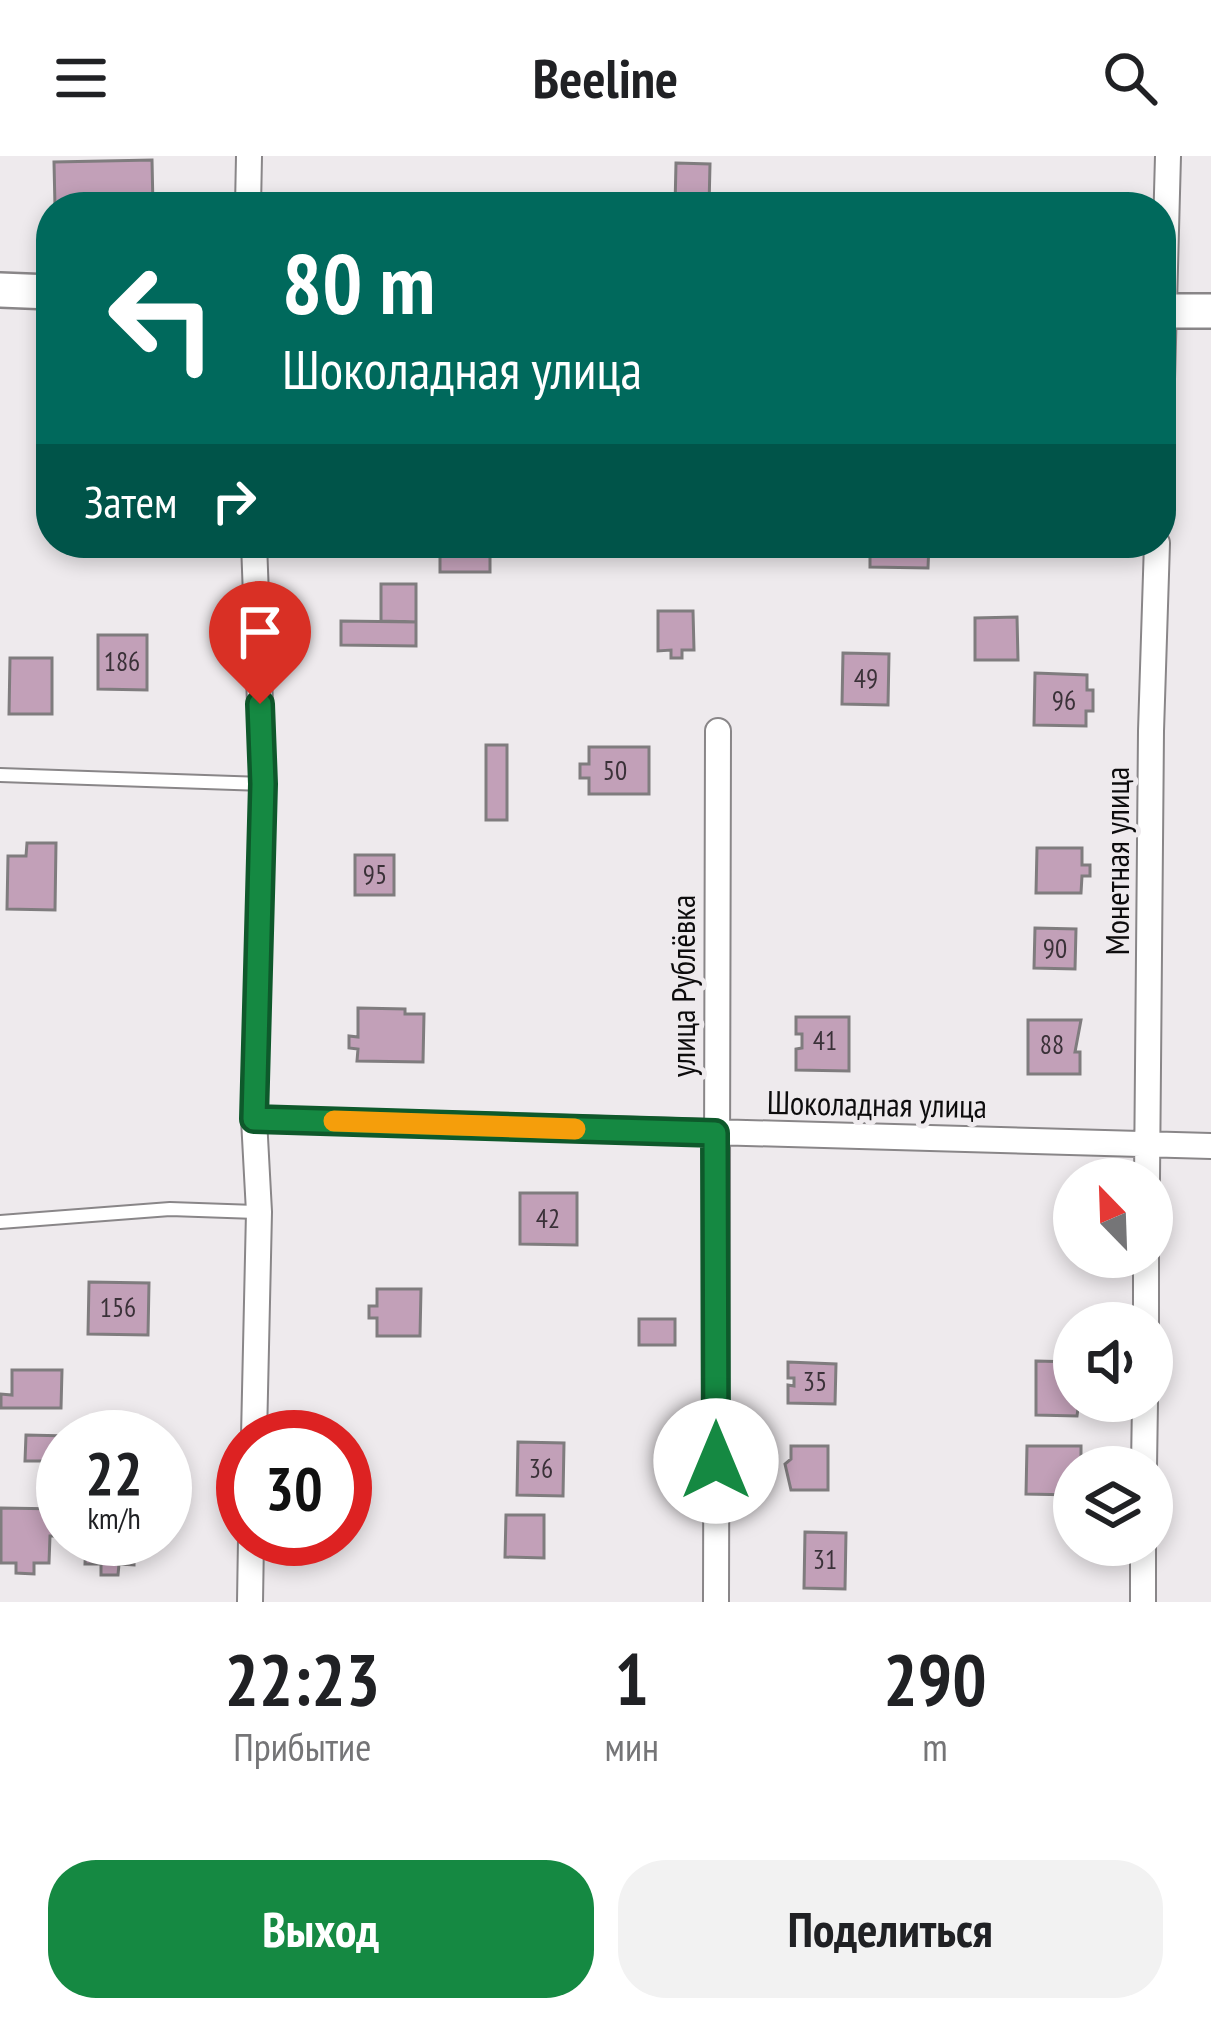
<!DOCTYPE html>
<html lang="ru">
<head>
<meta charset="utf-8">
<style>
	:root { --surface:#fff; --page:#f2f2f2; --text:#202124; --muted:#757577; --accent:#158942 }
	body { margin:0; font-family:"PT Sans Narrow",sans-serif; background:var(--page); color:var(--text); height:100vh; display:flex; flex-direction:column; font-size:45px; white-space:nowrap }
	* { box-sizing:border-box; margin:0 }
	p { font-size:39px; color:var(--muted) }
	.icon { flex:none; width:66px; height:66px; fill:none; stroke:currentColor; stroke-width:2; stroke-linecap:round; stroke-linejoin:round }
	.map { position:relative; height:1446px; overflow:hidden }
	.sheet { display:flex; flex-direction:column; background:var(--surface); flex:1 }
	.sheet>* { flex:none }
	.guide { position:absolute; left:36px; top:36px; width:1140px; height:366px; border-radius:48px; box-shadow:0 6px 18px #0003; background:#00695c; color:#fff; overflow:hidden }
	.needle { width:78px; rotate:337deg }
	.buttons { position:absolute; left:1053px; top:1002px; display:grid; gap:24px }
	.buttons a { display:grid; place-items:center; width:120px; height:120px; border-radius:50%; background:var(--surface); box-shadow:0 6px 18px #0003; font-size:60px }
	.speed { position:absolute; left:36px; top:1254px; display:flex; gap:24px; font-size:60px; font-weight:700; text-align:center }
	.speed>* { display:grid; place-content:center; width:156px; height:156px; border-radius:50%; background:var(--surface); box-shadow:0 6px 18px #0003; line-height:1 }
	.speed small { font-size:30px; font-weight:400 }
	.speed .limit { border:18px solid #d22; background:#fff; color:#111 }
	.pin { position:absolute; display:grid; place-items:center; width:102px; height:102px; color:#fff; margin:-123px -51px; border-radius:50% 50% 50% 0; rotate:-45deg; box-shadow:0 0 12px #0007 }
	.pin .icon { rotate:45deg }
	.me { position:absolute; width:132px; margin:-66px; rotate:0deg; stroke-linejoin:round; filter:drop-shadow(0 0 9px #0008) }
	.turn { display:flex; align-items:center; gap:42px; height:252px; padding:0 48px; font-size:54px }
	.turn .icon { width:156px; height:156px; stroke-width:2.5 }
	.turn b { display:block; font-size:84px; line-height:102px }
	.then { display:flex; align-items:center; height:114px; padding:0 48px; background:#0003; gap:24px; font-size:45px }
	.eta { display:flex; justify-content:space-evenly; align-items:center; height:204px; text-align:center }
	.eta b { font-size:72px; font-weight:800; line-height:84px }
	.cta { display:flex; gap:24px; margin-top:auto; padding:24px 48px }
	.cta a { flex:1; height:138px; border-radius:48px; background:var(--accent); color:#fff; font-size:48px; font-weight:800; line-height:138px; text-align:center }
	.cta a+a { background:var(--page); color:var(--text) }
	header { display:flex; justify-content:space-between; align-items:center; height:156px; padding:0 48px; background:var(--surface); font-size:54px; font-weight:800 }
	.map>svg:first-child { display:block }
</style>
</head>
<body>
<header><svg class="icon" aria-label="menu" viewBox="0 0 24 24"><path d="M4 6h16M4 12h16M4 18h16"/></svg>Beeline<svg class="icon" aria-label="search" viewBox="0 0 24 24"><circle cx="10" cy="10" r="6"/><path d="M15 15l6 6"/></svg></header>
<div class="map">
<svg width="1211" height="1446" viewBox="0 0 1211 1446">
	<rect width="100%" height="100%" fill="#eeeaed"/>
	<!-- building -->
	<path fill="#c2a0b8" stroke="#7f7c7e" stroke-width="3" d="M152,4L153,51H55L54,6Z
		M676,7L710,8L709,51H675Z
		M440,387H490V416H440Z
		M527,387H575V393L527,395Z
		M870,387H929L928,412L870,411Z
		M977,387H1016V396H977Z
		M381,428H416V466L381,465Z
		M658,455H693L694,494H682V502H671V494L658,495Z
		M1017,461L1018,504H975V462Z
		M341,465L416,466V490L341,489Z
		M98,479H147V534L98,533Z
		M843,497L889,498L888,549L842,548Z
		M10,502H52V558H9Z
		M1035,517L1087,519V534H1093V555H1086V570L1034,569Z
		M486,589H507V664H486Z
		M589,591H649V638H589V622H580V608H589Z
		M27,687H56L55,754L7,753L8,700H26Z
		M1037,692H1082V709H1090V720H1082L1081,737H1036Z
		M355,699H394V739H355Z
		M1035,772L1076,773L1075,813L1034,812Z
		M358,852L405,853V858H424L423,906L357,905L358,893L349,892V880L358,881Z
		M796,861H849V915L796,914V893L802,892V878H796Z
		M1028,864H1081L1075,896H1080V918H1028Z
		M520,1037H577V1089L520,1088Z
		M89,1126L149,1127L148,1179L88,1178Z
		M377,1133H421L420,1180H377V1162H369V1150H377Z
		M639,1163H675V1189H639Z
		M1036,1205L1074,1206V1245H1079L1077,1260L1036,1259Z
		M788,1206L836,1208L835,1248L788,1247V1229L794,1230V1222H788Z
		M12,1214H62L61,1252H1V1238L12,1239Z
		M26,1279L69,1280L63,1281V1299H50V1305H25Z
		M518,1286L564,1287L563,1340L517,1339Z
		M791,1290H828V1334H791L785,1308L791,1303Z
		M1027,1290H1081V1311H1074V1339L1026,1338Z
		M1,1352L60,1353L59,1380H50L49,1407H34V1418L16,1417V1407H1Z
		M506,1359H544V1402L505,1401Z
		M805,1376L846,1377L845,1433L804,1432Z
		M86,1383H134V1409L119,1408L118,1419H101V1408H85Z"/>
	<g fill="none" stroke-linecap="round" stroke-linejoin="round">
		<defs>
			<path id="lane" d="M0,619L263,628
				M0,1066L170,1053L258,1056"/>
			<path id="street" d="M248,51L249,0
				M1161,260L1168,0
				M254,963L1211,990
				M1147,1023L1151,575L1157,387
				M1146,1167V1101
				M254,1281L259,1056L254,963L263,628L254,387
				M1144,1311L1145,1245
				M250,1446L251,1383
				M716,1446L718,575
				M1143,1446V1389"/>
			<path id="secondary" d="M0,134L51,136
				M1161,155H1211"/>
		</defs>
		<!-- lane casing -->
		<use href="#lane" stroke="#898688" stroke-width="16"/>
		<!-- street casing -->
		<use href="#street" stroke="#898688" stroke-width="28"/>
		<!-- secondary casing -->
		<use href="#secondary" stroke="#898688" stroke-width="38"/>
		<!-- lane -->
		<use href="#lane" stroke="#fff" stroke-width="12"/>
		<!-- street -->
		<use href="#street" stroke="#fff" stroke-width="24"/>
		<!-- secondary -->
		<use href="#secondary" stroke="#fff" stroke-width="33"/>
	</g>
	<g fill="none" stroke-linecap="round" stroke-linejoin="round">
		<defs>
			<path id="route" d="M260,548L263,628L254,963L715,977L716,1305"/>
		</defs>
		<!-- route casing -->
		<use href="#route" stroke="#0e592b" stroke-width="30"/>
		<!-- route -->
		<use href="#route" stroke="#158942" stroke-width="21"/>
		<!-- slow -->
		<path stroke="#f59e0b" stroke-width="21" d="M334,965L575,973"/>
	</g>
	<g text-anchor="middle" stroke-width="10" stroke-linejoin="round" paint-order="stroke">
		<!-- number labels -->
		<g font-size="27" fill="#3a3138">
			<text x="122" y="515">186</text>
			<text x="866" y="532">49</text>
			<text x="1064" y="554">96</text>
			<text x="615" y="624">50</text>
			<text x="375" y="728">95</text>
			<text x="1055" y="802">90</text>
			<text x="825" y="894">41</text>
			<text x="1052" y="898">88</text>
			<text x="548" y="1072">42</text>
			<text x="118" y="1161">156</text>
			<text x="815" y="1235">35</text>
			<text x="541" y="1322">36</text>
			<text x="825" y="1413">31</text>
		</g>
		<!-- street labels -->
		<g font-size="33" fill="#0d0c0d" stroke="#eeeaed">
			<text transform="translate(1117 705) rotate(-90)" y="12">Монетная улица</text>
			<text transform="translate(683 830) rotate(-90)" y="12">улица Рублёвка</text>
			<text transform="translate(877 948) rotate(1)" y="12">Шоколадная улица</text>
		</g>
	</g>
</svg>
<div class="buttons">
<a><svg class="needle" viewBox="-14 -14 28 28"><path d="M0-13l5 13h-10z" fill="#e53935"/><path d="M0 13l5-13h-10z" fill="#757577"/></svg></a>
<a><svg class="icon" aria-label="sound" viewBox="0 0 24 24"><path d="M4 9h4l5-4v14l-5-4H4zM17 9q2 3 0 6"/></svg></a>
<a><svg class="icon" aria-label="layers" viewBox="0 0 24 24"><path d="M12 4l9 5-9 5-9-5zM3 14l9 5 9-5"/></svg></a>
</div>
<div class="speed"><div>22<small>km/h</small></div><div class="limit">30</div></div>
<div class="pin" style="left:260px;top:548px;background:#d93025"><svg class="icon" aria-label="arrive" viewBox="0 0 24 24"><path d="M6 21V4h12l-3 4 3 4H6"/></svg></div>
<svg class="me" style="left:716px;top:1305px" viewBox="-20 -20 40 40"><circle r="19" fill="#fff"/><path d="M0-13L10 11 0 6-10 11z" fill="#158942"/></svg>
<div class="guide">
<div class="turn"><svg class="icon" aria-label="left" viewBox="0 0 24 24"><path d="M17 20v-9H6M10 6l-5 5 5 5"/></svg><div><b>80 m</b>Шоколадная улица</div></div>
<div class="then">Затем<svg class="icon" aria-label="right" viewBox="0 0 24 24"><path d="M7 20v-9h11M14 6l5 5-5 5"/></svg></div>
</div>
</div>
<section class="sheet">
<div class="eta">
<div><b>22:23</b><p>Прибытие</p></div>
<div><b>1</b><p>мин</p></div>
<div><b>290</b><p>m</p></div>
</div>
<div class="cta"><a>Выход</a><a>Поделиться</a></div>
</section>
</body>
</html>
